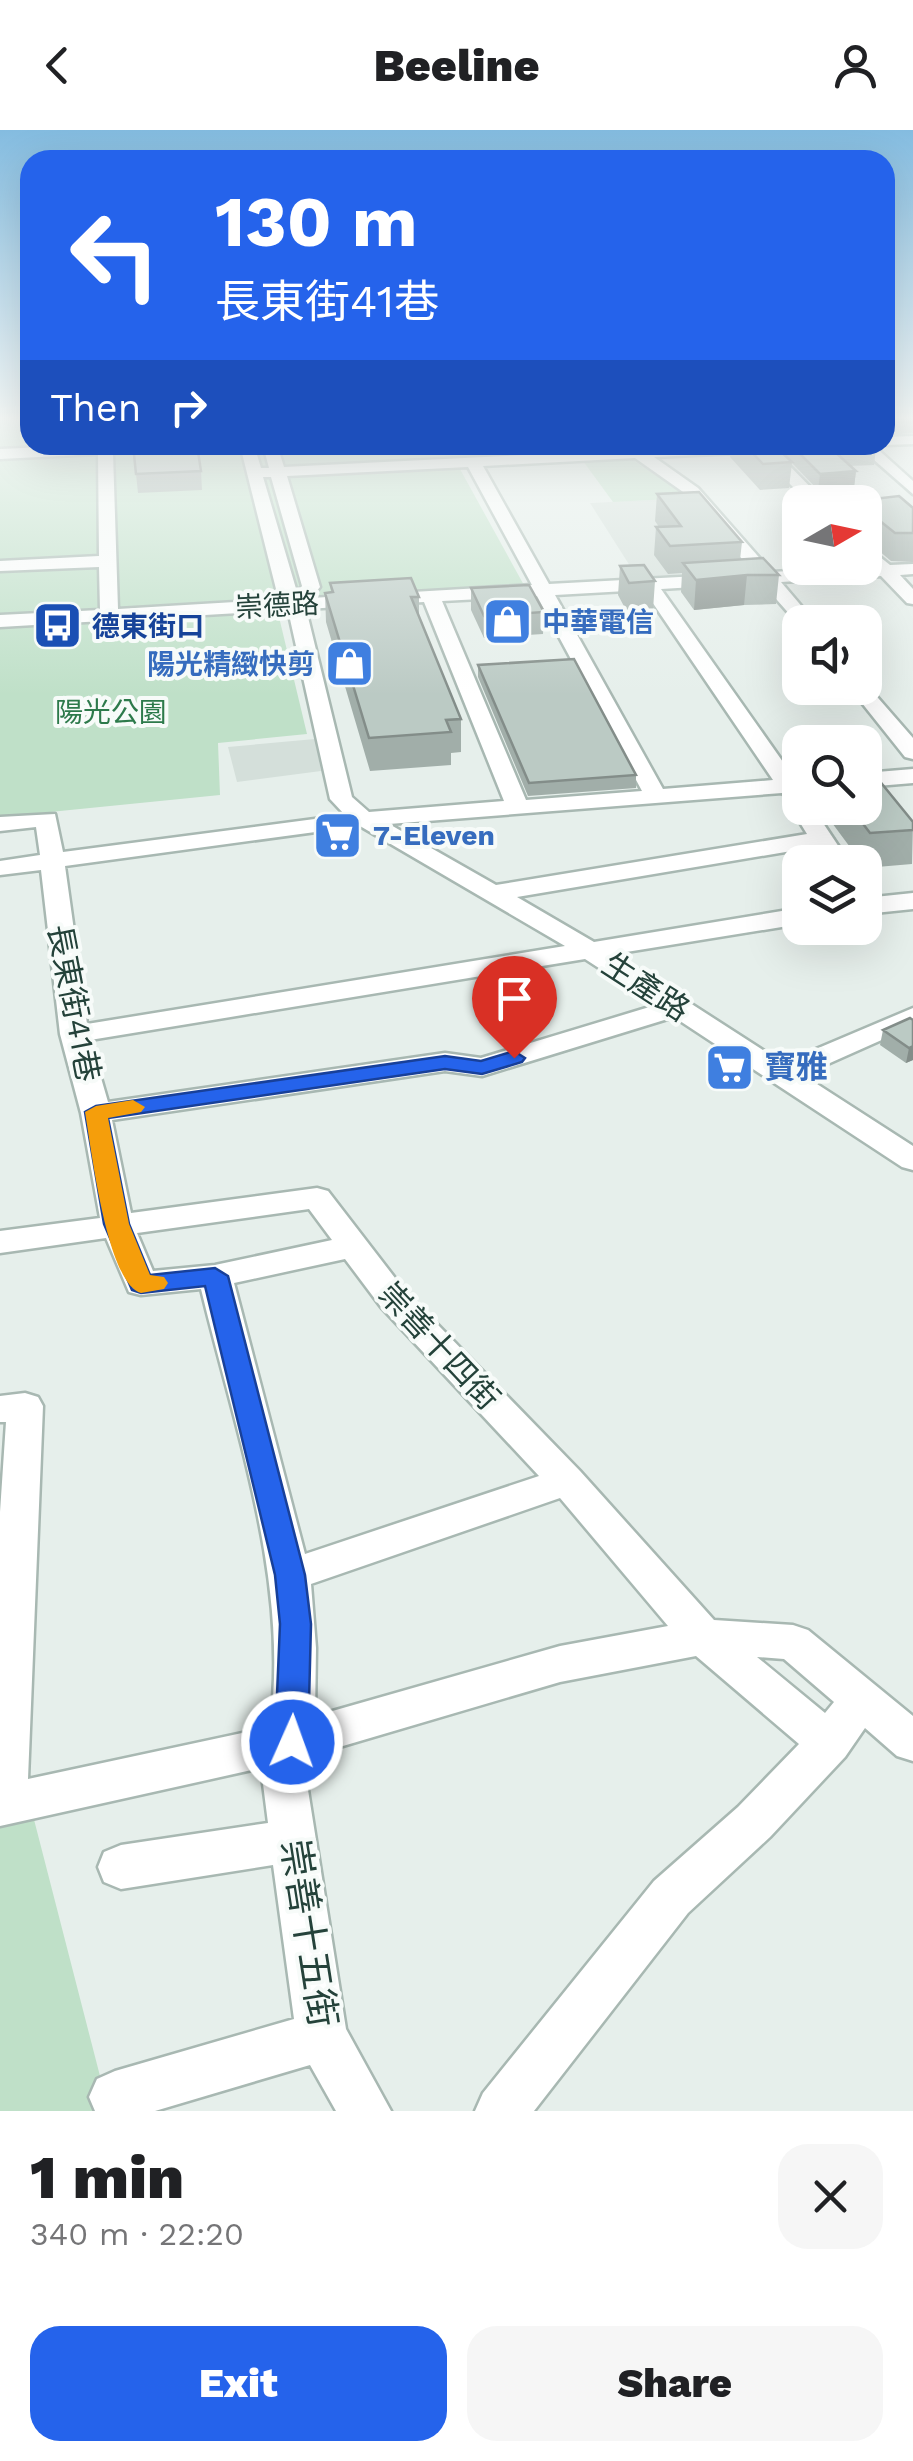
<!DOCTYPE html>
<html lang="en">
<head>
<meta charset="utf-8">
<style>
	:root { --surface:#fff; --page:#f6f6f6; --text:#202124; --muted:#757577; --accent:#2563eb }
	body { margin:0; font-family:"Work Sans","Noto Sans TC",sans-serif; background:var(--page); color:var(--text); height:100vh; display:flex; flex-direction:column; font-size:38px; white-space:nowrap }
	* { box-sizing:border-box; margin:0 }
	p { font-size:32px; color:var(--muted) }
	.icon { flex:none; width:55px; height:55px; fill:none; stroke:currentColor; stroke-width:2; stroke-linecap:round; stroke-linejoin:round }
	.map { position:relative; height:1981px; overflow:hidden }
	.side { display:flex; flex-direction:column; background:var(--surface); flex:1 }
	.side>* { flex:none }
	.banner { position:absolute; left:20px; top:20px; width:875px; height:305px; border-radius:30px; box-shadow:0 10px 40px #0002; background:#2563eb; color:#fff; overflow:hidden }
	.needle { width:65px; rotate:81deg }
	.controls { position:absolute; left:782px; top:355px; display:grid; gap:20px }
	.controls a { display:grid; place-items:center; width:100px; height:100px; border-radius:20px; background:var(--surface); box-shadow:0 10px 40px #0002; font-size:50px }
	.pin { position:absolute; display:grid; place-items:center; width:85px; height:85px; color:#fff; margin:-102px -42px; border-radius:50% 50% 50% 0; rotate:-45deg; box-shadow:0 0 10px #0007 }
	.pin .icon { rotate:45deg }
	.me { position:absolute; width:110px; margin:-55px; rotate:2deg; stroke-linejoin:round; filter:drop-shadow(0 0 8px #0008) }
	.turn { display:flex; align-items:center; gap:35px; height:210px; padding:0 30px; font-size:45px }
	.turn .icon { width:130px; height:130px; stroke-width:2.5 }
	.turn b { display:block; font-size:70px; line-height:85px }
	.then { display:flex; align-items:center; height:95px; padding:0 30px; background:#0003; gap:20px; font-size:38px }
	.round { display:grid; place-items:center; flex:none; width:105px; height:105px; border-radius:30px; background:var(--page) }
	.summary { display:flex; align-items:center; justify-content:space-between; height:170px; padding:0 30px }
	h1 { font-size:60px; font-weight:800; line-height:75px }
	.button { display:flex; gap:20px; margin-top:auto; padding:20px 30px }
	.button a { flex:1; height:115px; border-radius:30px; background:var(--accent); color:#fff; font-size:40px; font-weight:800; line-height:115px; text-align:center }
	.button a+a { background:var(--page); color:var(--text) }
	header { display:flex; justify-content:space-between; align-items:center; height:130px; padding:0 30px; background:var(--surface); font-size:45px; font-weight:800 }
	.map>svg:first-child { display:block }
</style>
</head>
<body>
<header><svg class="icon" aria-label="back" viewBox="0 0 24 24"><path d="M15 5l-7 7 7 7"/></svg>Beeline<svg class="icon" aria-label="person" viewBox="0 0 24 24"><circle cx="12" cy="8" r="4"/><path d="M4 21q1-7 8-7t8 7"/></svg></header>
<div class="map">
<svg width="913" height="1981" viewBox="0 0 913 1981">
	<rect width="100%" height="100%" fill="#e6efeb"/>
	<!-- built -->
	<path fill="#d4dfda" d="M690,368L724,442L637,447L590,373Z
		M315,609L321,641L237,652L228,617Z"/>
	<!-- green -->
	<path fill="#bfe0c8" d="M0,287H30V315H620L626,322L455,330L525,457L0,488Z
		M633,330L690,368L613,372L583,331Z
		M265,480L279,487L307,604L218,613L220,665L0,687V495Z
		M30,1674L109,1981H0V1682Z"/>
	<g fill="none" stroke-linecap="round" stroke-linejoin="round">
		<defs>
			<path id="minor" d="M913,306V314L885,315H883L885,307Z
				M95,315H197L190,319L113,323L118,479L283,469L276,459L240,315H254L261,338H269L263,315H277L284,337L625,320L630,315L642,319L813,315L806,319L775,321L825,372H808L758,322L654,327L698,358L772,442L871,436L865,430V415L890,435L913,434V444L900,445L913,459V474L907,473L881,446L781,452L815,492H800V496L762,453L661,459L795,649L800,648V678H813L849,732H825L815,717L517,767L594,812L800,778V794L614,824L783,933L913,878V896L803,945L913,1016V1040L902,1037L674,887L482,946L445,941L112,990L131,1083L317,1058L328,1061L405,1161L580,1341L714,1490L793,1495L808,1500L913,1586V1631L897,1626L865,1598L845,1627L770,1707L688,1783L534,1981H475L483,1963L654,1751L738,1677L799,1614L696,1526L560,1552L309,1626L305,1641L346,1899L391,1981H336L310,1935L155,1981H95L89,1967L97,1949L115,1941L294,1889L273,1735L121,1759L104,1752L98,1737L104,1722L121,1715L268,1693L261,1638L0,1696V1382L6,1292H0V1266L25,1263L38,1267L43,1276L28,1649L270,1597C290,1451 235,1300 201,1159L141,1165L129,1162L106,1108L0,1123V1101L100,1088L81,983L60,904L41,740L0,745V731L40,725L36,697L0,701V687L55,684L63,722L345,685L330,669L288,480L0,497V485L100,480L99,437L0,441V431L99,426L98,324L0,329V319ZM635,328L686,364L754,443L549,454L483,336ZM468,337L532,455L311,468L320,457L287,346ZM263,347H271L302,456L297,462ZM644,460L773,650L663,659L555,465ZM537,466L642,661L526,670L442,471ZM424,472L504,671L369,682L352,667L306,479ZM782,663L794,673L791,678L807,704L496,755L389,694ZM360,696L565,816L87,894L65,736ZM585,829L656,875L481,928L445,923L108,972L90,910ZM309,1079L332,1110L215,1135L153,1141L137,1103ZM345,1129L381,1177L539,1346L305,1424L234,1153ZM560,1368L668,1496L560,1516L315,1586L316,1518L311,1454ZM757,1527L784,1529L834,1572L825,1583Z
				M857,315H873L913,351V364Z
				M865,553L913,608V629L905,627L850,558H865Z
				M913,639V653L865,657V643Z
				M913,763V779L865,784V768Z"/>
		</defs>
		<!-- minor casing -->
		<use href="#minor" stroke="#a8b8b2" stroke-width="5"/>
		<!-- minor -->
		<use href="#minor" fill="#fff" fill-rule="evenodd"/>
	</g>
	<!-- wall -->
	<path fill="#a1aea9" d="M885,287H913V303L885,305Z
		M133,315L201,341L202,360L138,363Z
		M731,315H774L783,324L784,315H871L876,319L874,335L850,336L856,341L854,357L818,360L792,333L789,358L760,360L730,327Z
		M657,364L742,412L740,430L779,445L776,474L744,475L694,480L681,462L682,443L668,444L654,425L656,397H659L655,391Z
		M856,371L913,378V432L891,431L865,409V372H855Z
		M620,436L655,451L653,480L627,482L618,465Z
		M330,453L419,467V488L461,589V622L451,623V635L370,641L326,492L325,463L331,462Z
		M471,458L544,482L543,504L484,508L471,480Z
		M478,535L636,645V658L528,666L478,547Z
		M821,678H865L913,692L912,734L865,738V732H861Z
		M913,890V930L906,933L880,915L883,900Z"/>
	<!-- shaded-wall -->
	<path fill="#838d89" d="M856,341L854,357L818,360L820,344Z
		M747,445L744,475L694,480L696,450Z
		M913,916V930L906,933L909,918Z"/>
	<!-- building -->
	<path fill="#bbcac4" stroke="#838d89" stroke-width="2.5" d="M885,287H913V288L885,290Z
		M133,315H197L201,341L136,344Z
		M745,315H774L792,332L763,334Z
		M791,315H871L876,319L834,321L856,341L820,344Z
		M699,362L742,412L670,416L656,397L681,396L657,364Z
		M899,366L913,378V403H895L865,379V372L856,371Z
		M763,428L779,445H747L696,450L683,433Z
		M644,435L655,451L629,453L620,436Z
		M411,448L419,467H411L461,589L446,590L451,602L369,608L325,463L333,462L330,453Z
		M529,455L544,482L484,486L471,458Z
		M574,529L636,645L529,653L478,535Z
		M865,638H869L913,692V700L870,703L851,678H865Z
		M910,888L913,890V916L909,918L883,900Z"/>
	<!-- sky -->
	<linearGradient id="sky" x2="0" y2="1"><stop stop-color="#84bce0"/><stop offset="0.51" stop-color="#f4f8f6"/><stop offset="1" stop-color="#f4f8f6" stop-opacity="0"/></linearGradient>
	<rect width="913" height="565" fill="url(#sky)"/>
	<!-- route -->
	<path fill="#2563eb" stroke="#184099" stroke-width="2.5" d="M514,921L525,928L522,932L482,944L445,939L108,988L129,1094L150,1145L215,1138L228,1146L305,1445L311,1494L308,1612L303,1622L292,1627L280,1622L275,1612L280,1494L275,1445L205,1156L141,1163L132,1160L104,1094L85,982L96,976L445,926L481,931Z"/>
	<!-- slow -->
	<path fill="#f59e0b" d="M133,970L145,977L141,982L108,988L129,1094L150,1145L164,1147L168,1153L164,1159L141,1163C107,1154 91,1016 85,982L96,976Z"/>
	<!-- icons -->
	<defs>
		<symbol id="shop-square" viewBox="-11 -11 22 22"><rect x="-9" y="-9" width="18" height="18" rx="4" fill="#3f7fe0" stroke="#f7fbf9"/><path d="M-5-2.5h2.3a2.7 3.5 0 0 1 5.4 0H5L5.5 6h-11ZM-1.5-2.5h3a1.5 2.3 0 0 0-3 0Z" fill="#fff"/></symbol>
		<symbol id="bus-square" viewBox="-11 -11 22 22"><rect x="-9" y="-9" width="18" height="18" rx="4" fill="#1a4fb4" stroke="#f7fbf9"/><path d="M-5-6H5V4H4V6H2V4H-2V6H-4V4H-5ZM-3.5-4V0h7V-4ZM-3.5 1.2v1.5H-2V1.2ZM2 1.2v1.5H3.5V1.2Z" fill="#fff"/></symbol>
		<symbol id="supermarket-square" viewBox="-11 -11 22 22"><rect x="-9" y="-9" width="18" height="18" rx="4" fill="#3f7fe0" stroke="#f7fbf9"/><path d="M-6-5.5h2.5l.6 2H6L4.5 2H-2.5L-4.4-4H-6ZM-1.5 3.2a1.3 1.3 0 1 0 .1 0ZM3 3.2a1.3 1.3 0 1 0 .1 0Z" fill="#fff"/></symbol>
	</defs>
	<g fill-rule="evenodd">
		<use href="#shop-square" x="480" y="464" width="55" height="55"/>
		<use href="#bus-square" x="30" y="468" width="55" height="55"/>
		<use href="#shop-square" x="322" y="506" width="55" height="55"/>
		<use href="#supermarket-square" x="310" y="678" width="55" height="55"/>
		<use href="#supermarket-square" x="702" y="910" width="55" height="55"/>
	</g>
	<g text-anchor="middle" stroke-width="8" stroke-linejoin="round" paint-order="stroke">
		<!-- far-street labels -->
		<g font-size="28" fill="#24423a" stroke="#f7fbf9">
			<text transform="translate(277 475) rotate(-3)" y="10">崇德路</text>
		</g>
		<!-- far-shop labels -->
		<g font-size="28" font-weight="bold" fill="#366cbe" stroke="#f7fbf9" text-anchor="start">
			<text x="542" y="502">中華電信</text>
			<text x="315" y="544" text-anchor="end">陽光精緻快剪</text>
			<text x="373" y="715">7-Eleven</text>
		</g>
		<!-- far-transit labels -->
		<g font-size="28" font-weight="bold" fill="#164399" stroke="#f7fbf9" text-anchor="start">
			<text x="92" y="506">德東街口</text>
		</g>
		<!-- far-park labels -->
		<g font-size="28" fill="#2d7a4b" stroke="#f7fbf9">
			<text x="111" y="592">陽光公園</text>
		</g>
		<!-- street labels -->
		<g font-size="32" fill="#24423a" stroke="#f7fbf9">
			<text transform="translate(646 857) rotate(33)" y="11">生產路</text>
			<text transform="translate(74 873) rotate(79)" y="11">長東街41巷</text>
			<text transform="translate(439 1216) rotate(47)" y="11">崇善十四街</text>
		</g>
		<!-- shop labels -->
		<g font-size="32" font-weight="bold" fill="#366cbe" stroke="#f7fbf9" text-anchor="start">
			<text x="764" y="948">寶雅</text>
		</g>
		<!-- near-street labels -->
		<g font-size="38" fill="#24423a" stroke="#f7fbf9">
			<text transform="translate(309 1803) rotate(81)" y="13">崇善十五街</text>
		</g>
	</g>
</svg>
<div class="controls">
<a><svg class="needle" viewBox="-14 -14 28 28"><path d="M0-13l5 13h-10z" fill="#e53935"/><path d="M0 13l5-13h-10z" fill="#757577"/></svg></a>
<a><svg class="icon" aria-label="sound" viewBox="0 0 24 24"><path d="M4 9h4l5-4v14l-5-4H4zM17 9q2 3 0 6"/></svg></a>
<a><svg class="icon" aria-label="search" viewBox="0 0 24 24"><circle cx="10" cy="10" r="6"/><path d="M15 15l6 6"/></svg></a>
<a><svg class="icon" aria-label="layers" viewBox="0 0 24 24"><path d="M12 4l9 5-9 5-9-5zM3 14l9 5 9-5"/></svg></a>
</div>
<div class="pin" style="left:514px;top:928px;background:#d93025"><svg class="icon" aria-label="arrive" viewBox="0 0 24 24"><path d="M6 21V4h12l-3 4 3 4H6"/></svg></div>
<svg class="me" style="left:292px;top:1612px" viewBox="-20 -20 40 40"><circle r="17" fill="#2563eb" stroke="#fff" stroke-width="3"/><path d="M0-11L8 9 0 5-8 9z" fill="#fff"/></svg>
<div class="banner">
<div class="turn"><svg class="icon" aria-label="left" viewBox="0 0 24 24"><path d="M17 20v-9H6M10 6l-5 5 5 5"/></svg><div><b>130 m</b>長東街41巷</div></div>
<div class="then">Then<svg class="icon" aria-label="right" viewBox="0 0 24 24"><path d="M7 20v-9h11M14 6l5 5-5 5"/></svg></div>
</div>
</div>
<section class="side">
<div class="summary"><div><h1>1 min</h1><p>340 m · 22:20</p></div><a class="round"><svg class="icon" aria-label="close" viewBox="0 0 24 24"><path d="M6 6l12 12M18 6L6 18"/></svg></a></div>
<div class="button"><a>Exit</a><a>Share</a></div>
</section>
</body>
</html>
